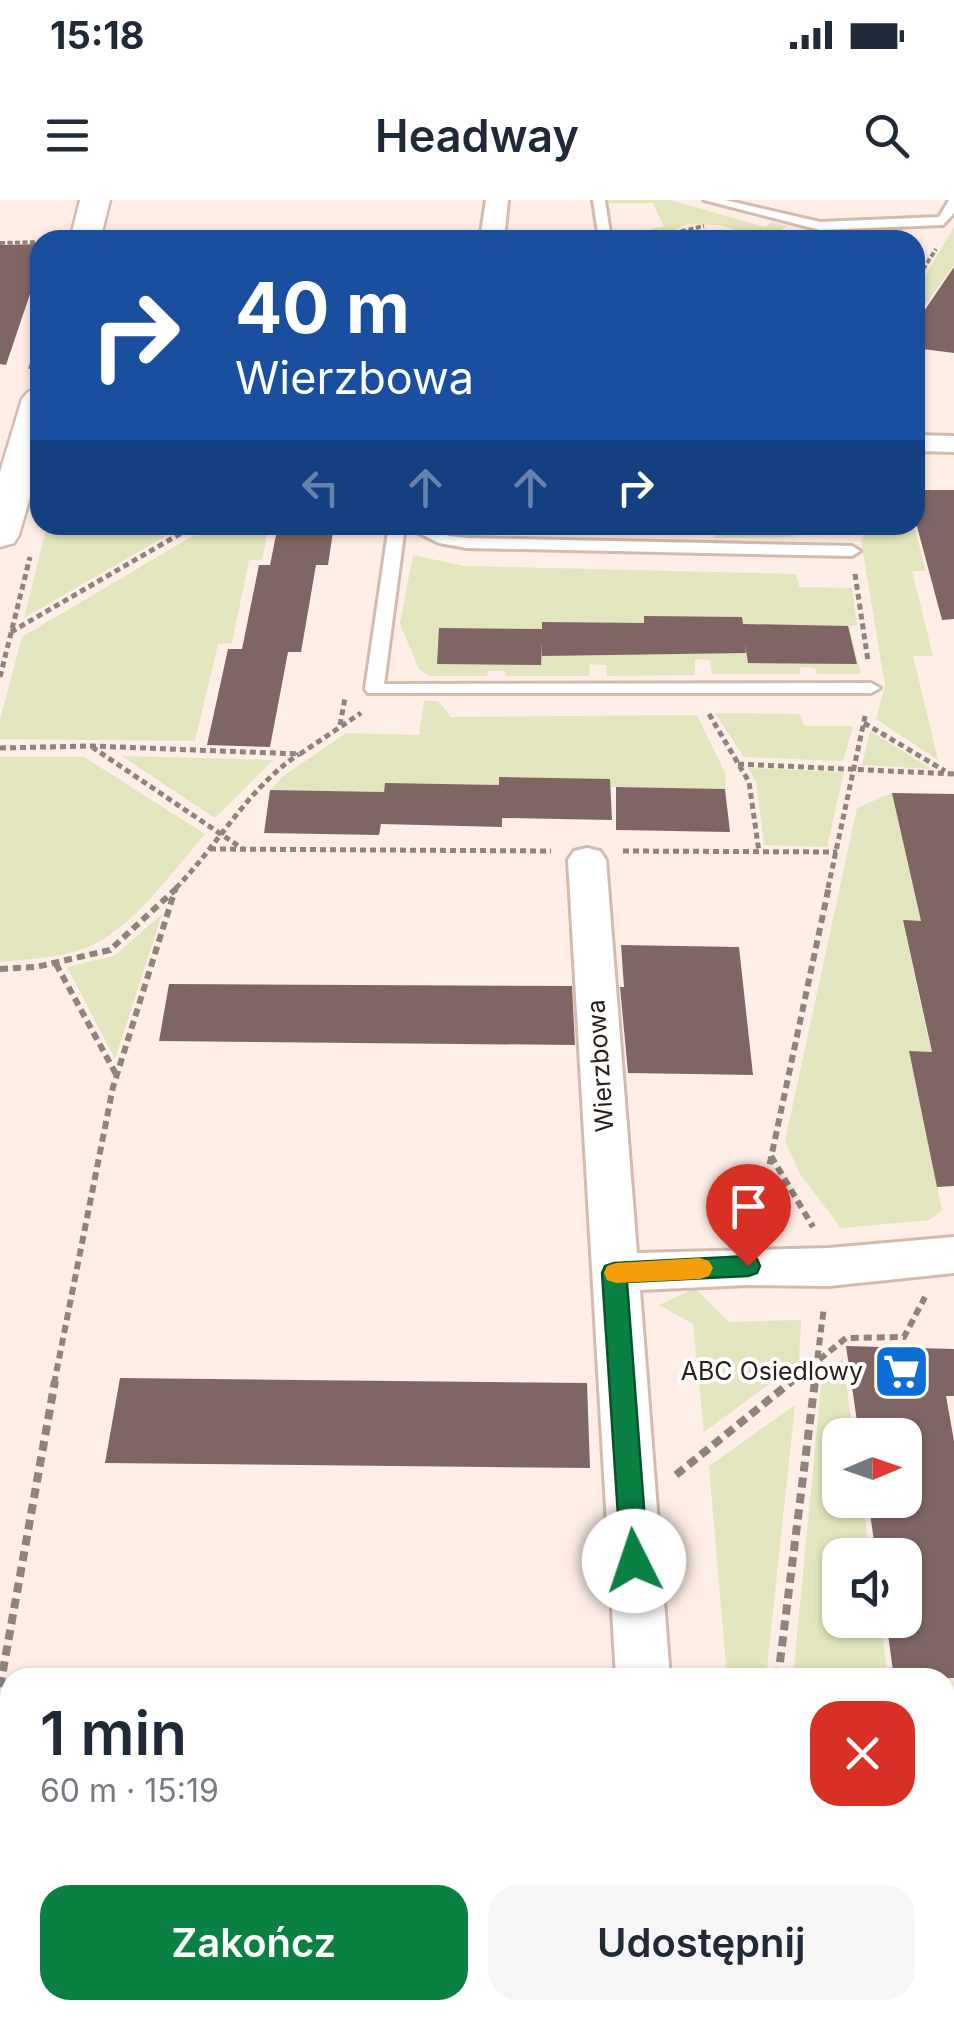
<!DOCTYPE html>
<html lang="pl">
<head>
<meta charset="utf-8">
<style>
	:root { --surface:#fff; --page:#f6f6f7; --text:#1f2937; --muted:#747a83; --accent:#0b8043 }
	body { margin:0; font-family:Inter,sans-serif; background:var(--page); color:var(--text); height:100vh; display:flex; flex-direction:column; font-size:38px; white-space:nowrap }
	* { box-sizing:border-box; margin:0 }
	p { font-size:32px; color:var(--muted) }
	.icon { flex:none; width:55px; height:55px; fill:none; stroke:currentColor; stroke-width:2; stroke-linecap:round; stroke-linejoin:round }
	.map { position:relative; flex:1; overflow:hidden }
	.details { position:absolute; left:0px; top:1468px; width:955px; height:352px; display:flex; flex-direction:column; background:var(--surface); border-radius:30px 30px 0 0; box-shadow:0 2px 8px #0004 }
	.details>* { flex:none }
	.hud { position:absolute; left:30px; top:30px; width:895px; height:305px; border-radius:30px; box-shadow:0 2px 8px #0004; background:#1a4fa0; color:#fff; overflow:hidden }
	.needle { width:65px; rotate:88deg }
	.fabs { position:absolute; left:822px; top:1218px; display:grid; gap:20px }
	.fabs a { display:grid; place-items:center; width:100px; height:100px; border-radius:20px; background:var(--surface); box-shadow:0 2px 8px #0004; font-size:50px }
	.pin { position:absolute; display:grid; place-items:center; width:85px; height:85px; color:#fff; margin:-102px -42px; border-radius:50% 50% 50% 0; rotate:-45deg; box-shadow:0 0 10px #0007 }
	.pin .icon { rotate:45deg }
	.me { position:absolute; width:110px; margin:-55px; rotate:356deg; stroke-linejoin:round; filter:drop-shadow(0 0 8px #0008) }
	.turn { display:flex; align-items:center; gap:35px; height:210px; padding:0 40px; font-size:45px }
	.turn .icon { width:130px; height:130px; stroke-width:2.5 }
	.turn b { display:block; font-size:70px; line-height:85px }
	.lanes { display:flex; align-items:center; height:95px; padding:0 40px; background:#0003; justify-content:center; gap:50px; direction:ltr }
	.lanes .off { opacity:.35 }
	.round { display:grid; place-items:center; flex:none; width:105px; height:105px; border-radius:30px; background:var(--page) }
	.headline { display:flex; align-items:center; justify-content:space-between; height:170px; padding:0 40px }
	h1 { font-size:60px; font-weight:600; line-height:75px }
	.cta { display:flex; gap:20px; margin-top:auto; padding:20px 40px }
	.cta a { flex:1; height:115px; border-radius:30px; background:var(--accent); color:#fff; font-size:40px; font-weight:600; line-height:115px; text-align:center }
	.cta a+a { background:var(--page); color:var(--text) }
	.status { display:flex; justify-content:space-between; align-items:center; height:70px; padding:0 50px; background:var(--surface); direction:ltr }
	.status svg { height:28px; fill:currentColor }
	header { display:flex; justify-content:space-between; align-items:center; height:130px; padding:0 40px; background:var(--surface); font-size:45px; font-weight:600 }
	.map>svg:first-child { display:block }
</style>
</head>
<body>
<div class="status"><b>15:18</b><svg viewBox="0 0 49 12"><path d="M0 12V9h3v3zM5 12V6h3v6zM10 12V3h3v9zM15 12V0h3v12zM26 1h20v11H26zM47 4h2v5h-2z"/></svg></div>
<header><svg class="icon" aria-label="menu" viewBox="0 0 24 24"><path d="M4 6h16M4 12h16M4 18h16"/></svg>Headway<svg class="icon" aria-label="search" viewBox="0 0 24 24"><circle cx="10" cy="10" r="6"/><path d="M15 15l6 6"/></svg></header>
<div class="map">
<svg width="954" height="1819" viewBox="0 0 954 1819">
	<rect width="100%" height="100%" fill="#feeee6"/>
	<!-- green -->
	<path fill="#e2e5bd" d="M607,0H670L766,27L771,22L787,26L769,40H748L740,31L719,25L688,24L667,33L665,40H655L651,28L664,27L653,3H608Z
		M954,27V65L925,105L915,130V93Z
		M47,325H185L24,418Z
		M211,325H269L262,360H249L232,443L218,444L195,541L0,539V520L22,437Z
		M712,325H791L794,337L715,338Z
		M869,325H914L926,371H912L933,456H913L938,560L876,519L885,486L861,340Z
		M413,355L464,366L796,374L799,387L852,388L857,425L849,426L861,474H817L815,468L800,467V474H712L710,460L695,459V475L607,476L606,465L590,464L589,476H506L504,471H488L487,476H429L419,469L400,424Z
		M424,501H438L451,517L697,515L726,575L725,589L610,587V580L499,578V585L385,584L384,592L271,590L282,577L346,533L419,535Z
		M715,513L799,514L805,526H853L843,561L744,557Z
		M870,531L932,569L862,565Z
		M122,556L273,560L215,618Z
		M0,557H84L205,634C174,670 130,731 86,748C59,758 28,759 0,762Z
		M748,568L844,572L827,647L764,645L756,582Z
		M892,593L921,721H903L931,852H909L942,1010L930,1020L841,1028L800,974L785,941L857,608Z
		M162,714L115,859L67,767L114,756Z
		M695,1088L729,1122L801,1120L799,1162L704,1232L693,1124L659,1105Z
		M843,1158L853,1235H840V1300H863L870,1355H840V1420H880L888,1477H793L822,1176Z
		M795,1205L766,1477H727L709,1266Z"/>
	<!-- building -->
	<path fill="#7f6665" d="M40,44V94H30L6,165L0,164V45Z
		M954,67V153L915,148L920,117Z
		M915,290H954V419L942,420L915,319Z
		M278,325H334L328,365H316L301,452H288L270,547L207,545L228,449H242L259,365H270Z
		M644,416L742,417L743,424L848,426L857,464L748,463L745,443L746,453L542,456V442L541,465L437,464L439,428L542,429V422L644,423Z
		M499,577L610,579L612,620L502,618V627L381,624L379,635L264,633L270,590L384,592L385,583L499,585Z
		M616,587L725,589L730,632L616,630Z
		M892,593L954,594V986L937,987L909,851L932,852L903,720L921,721Z
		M621,745L739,747L753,875L628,873L620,787H624Z
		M169,784L572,786L575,845L159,841Z
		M846,1146L954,1149V1196H946L954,1241V1478H894L886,1420H905V1355H876L868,1300H905V1235H859Z
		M120,1178L587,1183L590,1268L105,1263Z"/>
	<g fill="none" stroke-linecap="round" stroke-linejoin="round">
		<defs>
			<path id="lane" d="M593,0H605L611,40H599Z
				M704,0H725L820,22L939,17L949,0H954V13L943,25L820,30Z
				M389,325H425L449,336L467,338L852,346L860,351L852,356L467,348L439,343L405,326L384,484L871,483L880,488L871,493H368L365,489Z"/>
			<path id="street" d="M486,0H508L504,40H480Z
				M915,235L954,236V252L915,251Z
				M587,648L600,651L606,660L637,1053L829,1048L954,1037V1073L829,1086L748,1085L640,1090L670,1478H616L568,660L574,651Z
				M636,1810H698L699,1819H637Z"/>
			<path id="secondary" d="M80,0H110L100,40H70Z
				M40,188V262L19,335L14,343L0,347V272L22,199L28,192Z"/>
		</defs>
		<!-- lane casing -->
		<use href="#lane" stroke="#d4bbae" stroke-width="6"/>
		<!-- street casing -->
		<use href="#street" stroke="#d4bbae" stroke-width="6"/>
		<!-- secondary casing -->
		<use href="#secondary" stroke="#d4bbae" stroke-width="5"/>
		<!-- path-far3 -->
		<path stroke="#8f837c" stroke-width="4" stroke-dasharray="5 2.5" stroke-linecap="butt" d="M671,40L674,33L704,26
			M0,43L40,42
			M915,82L936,49
			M30,169L40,136"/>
		<!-- path-far2 -->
		<path stroke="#8f837c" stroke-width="5" stroke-dasharray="6 4" stroke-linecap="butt" d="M855,374L868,461
			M11,432L195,325
			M0,477L30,357
			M709,514L749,582L759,652
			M864,523L945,571
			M340,525L345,498
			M92,547L243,649
			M0,548L91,546L300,554L361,513
			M738,564L954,574
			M210,649L551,651
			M623,651L837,652
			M176,688C219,644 247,589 299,554
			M828,688L866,512"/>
		<!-- path-far1 -->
		<path stroke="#8f837c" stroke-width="6" stroke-dasharray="8 5" stroke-linecap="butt" d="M56,764L117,876
			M0,769L36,767L110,750L179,686
			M771,956L813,1027
			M756,1028L829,686
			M54,1184L113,887L175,690
			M789,1184L846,1138L904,1137L925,1097
			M814,1184L824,1107"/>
		<!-- path -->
		<path stroke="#8f837c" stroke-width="8" stroke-dasharray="10 6" stroke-linecap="butt" d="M676,1275L792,1181
			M778,1478L815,1181
			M0,1487L55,1181
			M924,1810L934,1819
			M767,1819L769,1810"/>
		<!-- lane -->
		<use href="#lane" fill="#fff" fill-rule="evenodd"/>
		<!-- street -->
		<use href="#street" fill="#fff" fill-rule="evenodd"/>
		<!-- secondary -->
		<use href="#secondary" fill="#fff" fill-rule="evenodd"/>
	</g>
	<!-- route -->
	<path fill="#0b8043" stroke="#07532c" stroke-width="2.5" d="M748,1056L757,1059L760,1066L757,1073L748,1076L627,1082L648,1361L644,1370L634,1374L625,1370L621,1361L602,1073L605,1066L614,1063Z"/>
	<!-- slow -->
	<path fill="#f59e0b" d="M700,1058L709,1061L713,1068L709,1076L700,1079L616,1083L607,1080L604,1073L607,1066L616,1063Z"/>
	<!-- icons -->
	<defs>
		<symbol id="supermarket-square" viewBox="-11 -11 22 22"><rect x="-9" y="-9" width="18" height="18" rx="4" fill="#0c6dd6" stroke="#fff"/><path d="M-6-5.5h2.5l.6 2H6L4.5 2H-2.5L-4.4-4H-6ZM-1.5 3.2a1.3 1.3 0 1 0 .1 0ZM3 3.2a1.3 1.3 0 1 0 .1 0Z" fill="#fff"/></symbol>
	</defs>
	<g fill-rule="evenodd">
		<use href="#supermarket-square" x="870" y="1140" width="63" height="63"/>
	</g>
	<g text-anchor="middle" stroke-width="8" stroke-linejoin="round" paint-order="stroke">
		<!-- street labels -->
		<g font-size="25" fill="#281f1a" stroke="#fff">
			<text transform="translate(600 866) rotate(-94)" y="9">Wierzbowa</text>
		</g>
		<!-- poi labels -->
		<g font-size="25" fill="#281f1a" stroke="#fff" text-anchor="end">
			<text x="863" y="1180">ABC Osiedlowy</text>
		</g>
	</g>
</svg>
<div class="fabs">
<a><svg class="needle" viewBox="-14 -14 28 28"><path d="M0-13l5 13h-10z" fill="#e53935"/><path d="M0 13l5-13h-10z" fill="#747a83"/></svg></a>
<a><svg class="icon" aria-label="sound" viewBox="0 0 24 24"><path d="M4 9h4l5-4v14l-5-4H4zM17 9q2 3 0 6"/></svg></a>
</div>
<div class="pin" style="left:748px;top:1066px;background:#d93025"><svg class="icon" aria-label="arrive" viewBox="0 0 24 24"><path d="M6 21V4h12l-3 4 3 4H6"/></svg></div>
<svg class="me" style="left:634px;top:1361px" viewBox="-20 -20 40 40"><circle r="19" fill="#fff"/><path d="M0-13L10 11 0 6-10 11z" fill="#0b8043"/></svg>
<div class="hud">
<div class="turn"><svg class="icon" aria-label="right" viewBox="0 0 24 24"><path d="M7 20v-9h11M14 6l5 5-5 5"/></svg><div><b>40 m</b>Wierzbowa</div></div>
<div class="lanes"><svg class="icon off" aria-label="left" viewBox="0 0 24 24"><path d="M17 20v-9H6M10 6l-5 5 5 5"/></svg><svg class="icon off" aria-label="ahead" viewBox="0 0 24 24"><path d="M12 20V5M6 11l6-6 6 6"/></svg><svg class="icon off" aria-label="ahead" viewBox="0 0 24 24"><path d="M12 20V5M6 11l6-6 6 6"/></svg><svg class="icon" aria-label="right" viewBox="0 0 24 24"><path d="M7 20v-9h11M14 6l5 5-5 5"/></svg></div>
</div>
<section class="details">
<div class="headline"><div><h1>1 min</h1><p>60 m · 15:19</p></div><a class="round" style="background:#d93025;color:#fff"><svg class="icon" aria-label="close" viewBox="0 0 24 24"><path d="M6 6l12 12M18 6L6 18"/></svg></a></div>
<div class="cta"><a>Zakończ</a><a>Udostępnij</a></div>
</section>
</div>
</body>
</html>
